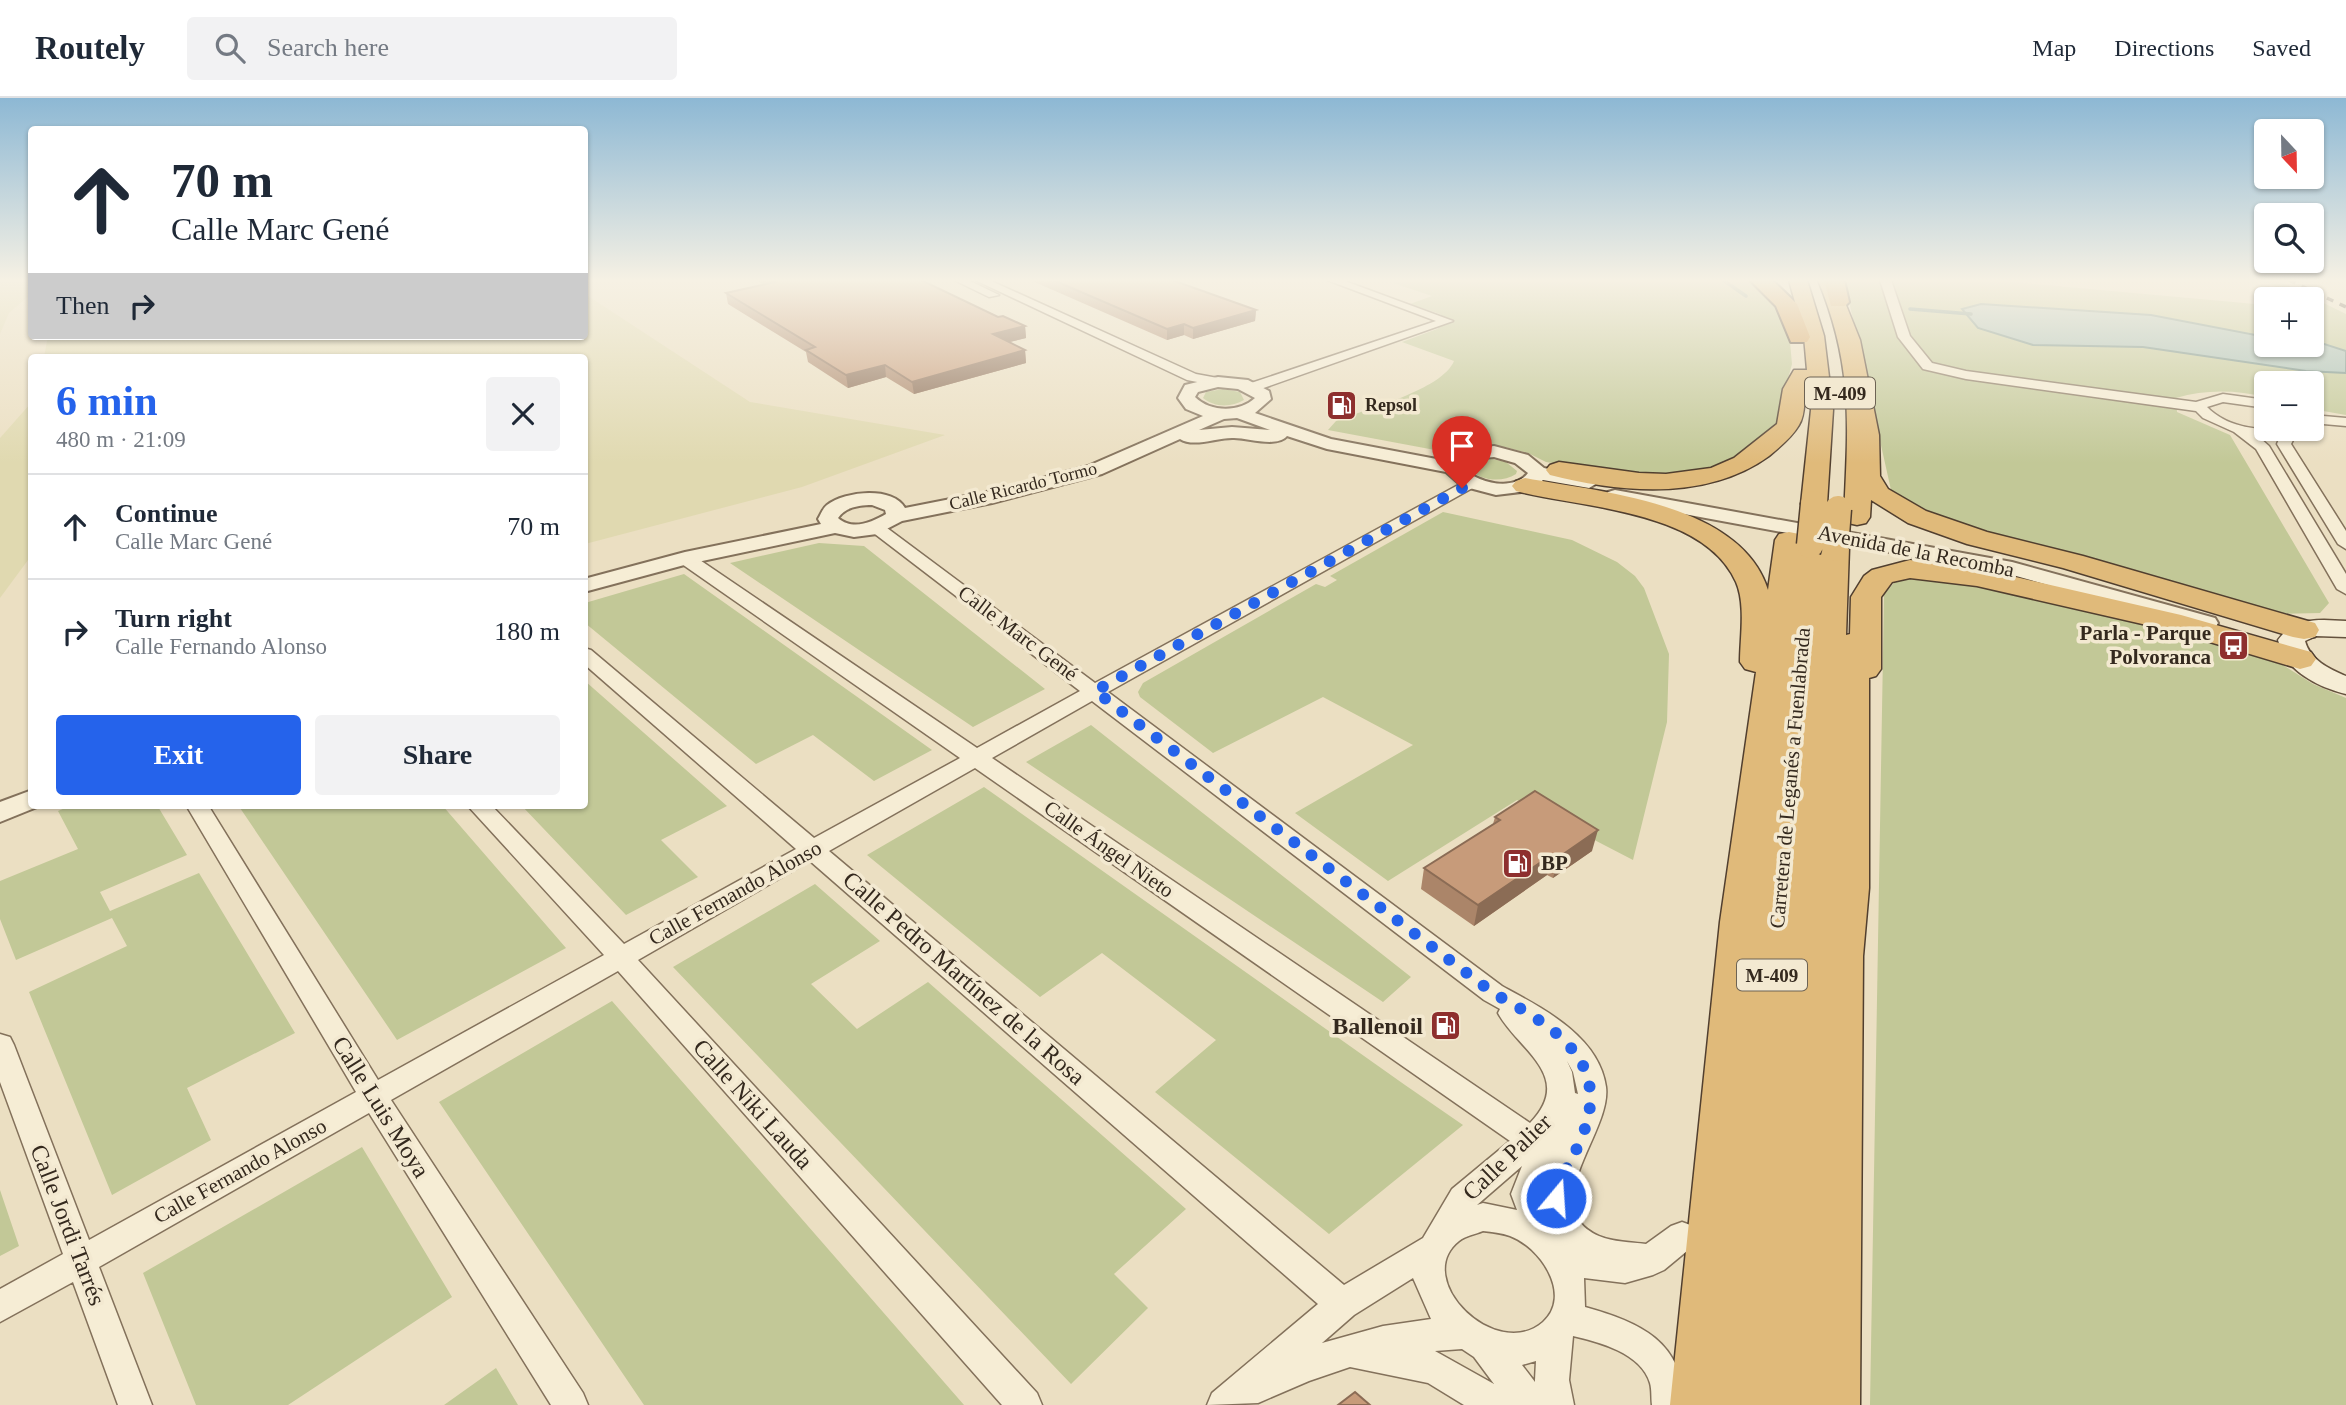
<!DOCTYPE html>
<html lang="en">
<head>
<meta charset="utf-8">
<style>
	:root { --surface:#fff; --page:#f2f2f3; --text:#1f2937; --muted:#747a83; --line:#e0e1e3; --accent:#2563eb }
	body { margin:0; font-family:Georgia,serif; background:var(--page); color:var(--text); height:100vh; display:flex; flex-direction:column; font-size:26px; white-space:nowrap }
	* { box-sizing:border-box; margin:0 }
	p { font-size:23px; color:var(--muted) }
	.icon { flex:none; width:38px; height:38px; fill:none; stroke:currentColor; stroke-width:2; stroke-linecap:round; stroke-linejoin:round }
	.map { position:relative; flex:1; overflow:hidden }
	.drawer { position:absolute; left:28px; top:256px; width:560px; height:455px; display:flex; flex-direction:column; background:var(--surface); border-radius:7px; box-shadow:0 2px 5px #0004 }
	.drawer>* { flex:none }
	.banner { position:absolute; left:28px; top:28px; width:560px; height:214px; border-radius:7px; box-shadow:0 2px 5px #0004; background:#fff; color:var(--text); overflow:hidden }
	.needle { width:46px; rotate:158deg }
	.fabs { position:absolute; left:2254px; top:21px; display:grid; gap:14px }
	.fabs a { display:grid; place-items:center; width:70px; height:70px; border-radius:7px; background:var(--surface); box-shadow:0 2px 5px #0004; font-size:35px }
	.pin { position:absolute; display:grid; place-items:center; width:60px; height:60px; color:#fff; margin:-72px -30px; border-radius:50% 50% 50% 0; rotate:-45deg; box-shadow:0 0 7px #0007 }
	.pin .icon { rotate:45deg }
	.me { position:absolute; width:77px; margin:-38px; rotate:18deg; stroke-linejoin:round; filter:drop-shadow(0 0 5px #0008) }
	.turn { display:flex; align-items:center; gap:24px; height:147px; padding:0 28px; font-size:32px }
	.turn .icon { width:91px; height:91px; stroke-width:2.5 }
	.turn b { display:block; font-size:49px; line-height:60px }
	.then { display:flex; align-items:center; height:66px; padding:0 28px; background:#0003; gap:14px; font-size:26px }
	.round { display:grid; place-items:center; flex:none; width:74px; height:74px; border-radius:7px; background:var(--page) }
	.head { display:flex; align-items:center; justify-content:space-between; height:119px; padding:0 28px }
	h1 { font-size:42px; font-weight:600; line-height:52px; color:var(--accent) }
	.primary-button { display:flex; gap:14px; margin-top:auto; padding:14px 28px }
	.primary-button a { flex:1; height:80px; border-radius:7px; background:var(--accent); color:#fff; font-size:28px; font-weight:600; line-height:80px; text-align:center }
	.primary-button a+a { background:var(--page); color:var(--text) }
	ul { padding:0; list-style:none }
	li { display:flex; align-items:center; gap:21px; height:105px; padding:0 28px; border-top:2px solid var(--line) }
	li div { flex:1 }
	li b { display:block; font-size:26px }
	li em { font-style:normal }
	header { display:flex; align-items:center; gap:42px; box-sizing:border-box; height:98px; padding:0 35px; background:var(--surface); border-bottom:2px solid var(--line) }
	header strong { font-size:33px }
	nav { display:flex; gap:38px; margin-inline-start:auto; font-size:24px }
	.search { width:490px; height:63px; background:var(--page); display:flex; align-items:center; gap:18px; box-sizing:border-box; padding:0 24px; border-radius:7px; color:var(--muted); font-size:26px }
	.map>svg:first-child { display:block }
</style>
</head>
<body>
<header>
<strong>Routely</strong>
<div class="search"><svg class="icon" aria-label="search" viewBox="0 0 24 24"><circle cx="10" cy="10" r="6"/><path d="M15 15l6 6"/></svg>Search here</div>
<nav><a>Map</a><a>Directions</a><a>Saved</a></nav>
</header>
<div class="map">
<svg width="2346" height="1307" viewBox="0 0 2346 1307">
	<rect width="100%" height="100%" fill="#ebdfc2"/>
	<!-- farmland -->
	<path fill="#e0d9b0" d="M0,182H32L31,196L9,215L0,236Z
		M585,196L750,304L945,337L802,389L585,446L584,259H44L48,238H584Z
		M31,305V458L0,500V340Z"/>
	<!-- green -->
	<path fill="#c2c897" d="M1406,182H1752L1768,192L1789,233L1792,266L1785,292L1784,317L1773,332L1717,373L1646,380L1546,364L1528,355L1505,349L1435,352L1328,332L1336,323C1366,311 1442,292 1454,263L1402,244L1437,231L1447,223L1440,216L1410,206L1432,198L1393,185Z
		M1840,182H1991L2266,207V247H2312V212L2321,213L2312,208V201H2300L2262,182H2277L2346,216V317L2312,311V285H2266V299C2236,292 2206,291 2176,300L2177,314L2230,337L2329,505L2320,515L2273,516L1920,415L1891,392L1846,190Z
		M1223,291L1240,294L1244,302C1232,309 1215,310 1203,300L1206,294Z
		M1492,361L1506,364L1517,373L1516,376C1502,385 1481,383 1469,371L1473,364Z
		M1443,414L1572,442L1617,464L1635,478L1644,490L1669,556L1667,624L1633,762L1517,702L1388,783L1295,715L1413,647L1323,599L1213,655L1140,599L1138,594L1143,585L1316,486L1325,489L1337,482L1330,478Z
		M819,445L864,448L1045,591L973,629L730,465Z
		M684,476L932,652L874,683L813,637L756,666L585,525V505Z
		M1936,478L2128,518L2270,559L2313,586L2346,600V1307H1870L1884,497L1898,480Z
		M585,583L727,708L661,742L698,779L626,817L521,707H584Z
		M1091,627L1411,879L1383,904L1026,664Z
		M984,689L1405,987L1463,1027L1329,1136L1155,994L1216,942L1102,855L1040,899L867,757Z
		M72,707H157L187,757L100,794L110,813L199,775L295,935L187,990L211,1042L112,1097L29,894L127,848L112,820L16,862L0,821V783L78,751L58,713Z
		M238,707H442L566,850L397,942Z
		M815,786L880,843L811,886L857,931L928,884L1186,1111L1114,1176L1148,1210L1071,1286L673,869Z
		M612,903L964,1307H644L439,1004Z
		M362,1049L452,1199L288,1307H196L143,1175Z
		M0,1092L19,1148L0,1158Z
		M496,1270L518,1307H444Z"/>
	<!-- water -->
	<path fill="#a4beb6" stroke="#6c8b84" stroke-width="2" d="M1981,206L2151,217L2266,239V247H2312V242L2346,253V275L2306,273L2143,249L2033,247L1978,230L1962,211Z"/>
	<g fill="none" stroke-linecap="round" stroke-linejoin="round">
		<!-- stream -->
		<path stroke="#6c8b84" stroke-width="3.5" d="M1723,182L1746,198
			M1910,211L1971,216"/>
		<defs>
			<path id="minor" d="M954,182H968L999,197L989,199Z
				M975,182H989L1196,276L1223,281L1225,284L1218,288L1187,282Z
				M1327,182H1342L1453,223L1258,292H1248V286L1436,223Z
				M1880,182H1891L1910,238L1932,265L1966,273L2196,304L2223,296L2266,302V310L2223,304L2207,309C2235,337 2276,331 2312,331L2313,328V334L2294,340L2291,346L2346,433V451L2338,446L2277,346L2279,341L2260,340L2269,348L2346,476V496L2337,491L2256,351L2234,334L2203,320L2196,313L1966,281L1923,271L1898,239Z
				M2312,317L2346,320V328L2312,325Z
				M1471,380L1476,382L1479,385L1476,388L1108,594L1502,888C1542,910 1599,938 1606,989C1612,1034 1534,1109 1599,1138C1613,1144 1631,1144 1646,1146L1671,1128L1682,1124L1693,1128L1698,1138L1693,1148L1664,1172L1653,1177L1625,1185L1584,1180L1585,1209C1642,1225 1681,1243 1686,1307H1652C1651,1300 1652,1292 1650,1285C1641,1255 1599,1244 1573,1238L1569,1282L1574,1307H1464L1428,1285L1350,1269L1309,1283L1258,1305L1207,1307L1212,1295L1318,1206L810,763L638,862L1037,1295L1042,1307H1002L618,873L391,1002L583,1295L588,1307H551L369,1015L99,1169L152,1307H118L73,1184L0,1224V1191L63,1156L0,984V936L10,939L14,947L89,1142L356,994L186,707H208L378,982L604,857L467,707H491L624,846L796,751L584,566V550L591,552L814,740L960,660L679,464L677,460L679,456H691L977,650L1080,593L871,433L869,430L871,427H883L1095,585ZM1092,603L1484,902L1500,911L1498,915C1517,951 1576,978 1530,1025L992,660ZM975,670L1510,1043L1452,1091L1423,1140L1344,1187L829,753ZM1567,963L1573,974L1578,996L1575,995L1572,974ZM1522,1068L1511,1096L1517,1112L1483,1105L1477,1107ZM1483,1133C1492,1134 1502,1135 1510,1138C1540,1149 1573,1197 1543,1224C1496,1265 1411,1181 1459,1143C1465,1138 1476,1136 1483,1133ZM1413,1180L1431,1221L1383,1228L1322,1245L1354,1217ZM1462,1251L1474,1259L1494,1286L1435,1253ZM1536,1263L1535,1282V1284L1522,1267Z"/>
			<path id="tertiary" d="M1218,279L1248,282L1269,293L1271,301L1255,315L1331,341L1447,363L1460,352L1494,348L1528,357L1544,370L1596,380L1599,384L1589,390L1543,382L1529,393L1496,397L1462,388L1446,374L1327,351L1287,338C1277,350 1248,340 1234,340C1218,339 1194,350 1180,341L1102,376L992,405L902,423L877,436L854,439L835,435L688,466L584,494V481L685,454L821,426L818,421C821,416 823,410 827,407C845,393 893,388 905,410L991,393L1088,368L1203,318L1186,311L1178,300L1185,287ZM1218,289L1238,291L1255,300C1239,315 1210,314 1195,299L1198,294ZM1237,320L1270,332L1232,329L1199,332L1224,321ZM1494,359L1515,365L1528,375C1514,394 1476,385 1462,369L1473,361ZM872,407L885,412L886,416C872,424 853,433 838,420C845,409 860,407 872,407Z
				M1615,392L2012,464L2215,520L2218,525L2215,530L2207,532L2009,476L1608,402L1605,398L1608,394Z
				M32,692V707H42L0,724V704Z"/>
			<path id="secondary" d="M2324,522L2346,523V539L2316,538L2305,543C2310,562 2329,571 2346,578V596C2318,589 2285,573 2278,542C2289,526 2305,522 2324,522Z"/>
			<path id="trunk" d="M1789,182H1807L1824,238L1833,312L1827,406L1823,412L1814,414L1805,412L1801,406L1811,312L1808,285C1802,299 1807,314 1799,327C1792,339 1780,349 1769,358C1707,403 1622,395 1550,377L1546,372L1550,367L1559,364L1639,375L1666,376L1711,370L1734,360L1777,326L1783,291L1794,272H1807L1804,238Z
				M1818,182H1836L1860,242L1879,337L1880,378L1888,391L1926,413L1987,434L2083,458L2315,525L2319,532L2315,539L2304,541L2293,539L2063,470L1967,446L1908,425L1871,402L1870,419L1866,425L1857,427L1848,425L1844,419C1848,328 1854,269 1818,182Z
				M1525,380C1601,394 1741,405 1768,492L1775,442L1779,436L1789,434L1799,436L1803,442L1801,454L1809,453L1821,457L1825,444L1835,442L1845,444L1849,450L1846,537L1850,536L1851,499L1864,478L1872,472L1910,462L1977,470L2181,517L2311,554L2316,561L2311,568L2300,571L2173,533L1977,488L1910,480L1892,484L1881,499V571L1876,578L1869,580V790L1863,858L1860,1307H1670L1720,824L1756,574L1745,571L1740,564C1740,540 1746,507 1736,484C1704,412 1582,410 1516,393L1512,388L1516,383Z"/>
			<path id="motorway" d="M1750,182H1772L1797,206L1810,239L1807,244H1791L1776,208Z
				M1824,182H1844L1849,204L1845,208H1831Z"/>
		</defs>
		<!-- minor casing -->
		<use href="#minor" stroke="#83715b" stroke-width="3"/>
		<!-- tertiary casing -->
		<use href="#tertiary" stroke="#83715b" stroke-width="4"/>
		<!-- secondary casing -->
		<use href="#secondary" stroke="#65523e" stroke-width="3"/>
		<!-- trunk casing -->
		<use href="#trunk" stroke="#513f2f" stroke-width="3"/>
		<!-- motorway casing -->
		<use href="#motorway" stroke="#513f2f" stroke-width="4"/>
		<!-- minor -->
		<use href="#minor" fill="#f6edd5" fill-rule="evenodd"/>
		<!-- tertiary -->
		<use href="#tertiary" fill="#f6edd5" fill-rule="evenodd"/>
		<!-- secondary -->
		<use href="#secondary" fill="#f6edd5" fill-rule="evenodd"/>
		<!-- trunk -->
		<use href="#trunk" fill="#e0ba7a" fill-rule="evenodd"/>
		<!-- motorway -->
		<use href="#motorway" fill="#d59f58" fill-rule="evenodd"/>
		<!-- rail -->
		<path stroke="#34291e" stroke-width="3.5" stroke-dasharray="7 7" stroke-linecap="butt" d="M2289,182L2346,209"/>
		<defs>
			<path id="trunk-bridge" d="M1810,447L1814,406
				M1835,450L1838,411"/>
		</defs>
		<!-- trunk-bridge casing -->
		<use href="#trunk-bridge" stroke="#513f2f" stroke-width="29" stroke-linecap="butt"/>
		<!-- trunk-bridge -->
		<use href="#trunk-bridge" stroke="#e0ba7a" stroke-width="26"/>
	</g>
	<!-- wall -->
	<path fill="#ab8569" d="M755,182H921L998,219L1025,228L1026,240L1009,244L1025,252L1026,265L914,296L886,279L848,290L808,264L806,254L728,206L726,195L763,186Z
		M1030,182H1172L1256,212L1255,223L1193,241L1184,237L1167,242Z
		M1495,719L1592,753L1553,780L1547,777L1474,828L1421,791L1424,770L1493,726Z"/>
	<!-- shaded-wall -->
	<path fill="#8b6c55" d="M1256,212L1255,223L1193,241V230Z
		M1184,226V237L1167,242V231Z
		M1025,228L1026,240L994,248L993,236Z
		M1025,252L1026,265L914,296L912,284Z
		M885,267L886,279L848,290L846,277Z
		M1598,732L1592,753L1553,780L1559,759Z
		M1553,756L1547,777L1474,828L1478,807Z"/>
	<!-- building -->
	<path fill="#c79b7a" stroke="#8b6c55" stroke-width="2" d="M772,182H921L998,219L1003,218L1025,228L993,236L1025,252L912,284L885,267L846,277L806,252L815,249L726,195L775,184Z
		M1053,182H1172L1256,212L1193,230L1184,226L1167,231Z
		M1535,693L1598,732L1559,759L1553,756L1478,807L1424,770L1500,722L1495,719Z
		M1355,1294L1370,1307H1338Z"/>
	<!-- sky -->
	<linearGradient id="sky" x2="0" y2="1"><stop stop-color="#8db8d4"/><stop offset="0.5" stop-color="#f6f1e4"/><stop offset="1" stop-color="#f6f1e4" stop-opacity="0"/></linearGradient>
	<rect width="2346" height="365" fill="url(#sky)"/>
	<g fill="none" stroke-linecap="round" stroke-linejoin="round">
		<!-- route -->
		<path stroke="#2563eb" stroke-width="12" stroke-dasharray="0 21.6" d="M1462,390L1095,593L1493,895C1550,927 1612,960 1583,1036C1574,1061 1562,1071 1556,1100"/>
	</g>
	<!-- icons -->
	<defs>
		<symbol id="fuel-square" viewBox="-11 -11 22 22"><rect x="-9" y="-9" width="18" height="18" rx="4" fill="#8e2f2e" stroke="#f3e9d1"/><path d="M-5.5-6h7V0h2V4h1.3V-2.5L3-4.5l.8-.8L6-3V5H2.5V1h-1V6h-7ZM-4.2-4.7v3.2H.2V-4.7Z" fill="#fff"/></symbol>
		<symbol id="bus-square" viewBox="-11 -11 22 22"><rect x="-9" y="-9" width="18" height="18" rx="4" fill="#8e2f2e" stroke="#f3e9d1"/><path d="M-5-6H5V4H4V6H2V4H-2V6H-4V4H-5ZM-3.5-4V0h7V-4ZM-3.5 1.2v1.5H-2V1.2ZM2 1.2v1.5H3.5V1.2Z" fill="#fff"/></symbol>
	</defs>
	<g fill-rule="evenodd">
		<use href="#fuel-square" x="1324" y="290" width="35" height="35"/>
		<use href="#bus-square" x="2216" y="530" width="35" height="35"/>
		<use href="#fuel-square" x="1500" y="748" width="35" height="35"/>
		<use href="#fuel-square" x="1428" y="910" width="35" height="35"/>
	</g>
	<g text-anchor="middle" stroke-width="7" stroke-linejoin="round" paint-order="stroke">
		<!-- far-poi labels -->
		<g font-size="18" font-weight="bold" fill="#34291e" stroke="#f3e9d1" text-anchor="start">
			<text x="1365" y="313">Repsol</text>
		</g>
		<!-- far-street labels -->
		<g font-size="18" fill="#34291e" stroke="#f3e9d1">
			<text transform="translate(1023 388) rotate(-14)" y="6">Calle Ricardo Tormo</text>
		</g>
		<!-- shield labels -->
		<g fill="#f3e9d1" stroke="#6d6354" stroke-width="2">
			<rect x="1805" y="279.5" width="70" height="31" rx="5"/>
			<rect x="1737" y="861.5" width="70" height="31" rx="5"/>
		</g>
		<g font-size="19" font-weight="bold" fill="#34291e">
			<text x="1840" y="302">M-409</text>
			<text x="1772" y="884">M-409</text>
		</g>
		<!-- street labels -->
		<g font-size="21" fill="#34291e" stroke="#f3e9d1">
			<text transform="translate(1916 453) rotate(11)" y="7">Avenida de la Recomba</text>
			<text transform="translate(1018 535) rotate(37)" y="7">Calle Marc Gené</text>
			<text transform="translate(1790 680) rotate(-85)" y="7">Carretera de Leganés a Fuenlabrada</text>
			<text transform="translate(1109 751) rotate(35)" y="7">Calle Ángel Nieto</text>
			<text transform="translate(735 795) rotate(-29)" y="7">Calle Fernando Alonso</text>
			<text transform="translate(240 1073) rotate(-29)" y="7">Calle Fernando Alonso</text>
		</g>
		<!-- poi labels -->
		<g font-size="21" font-weight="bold" fill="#34291e" stroke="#f3e9d1" text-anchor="end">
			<text x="2211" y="542">Parla - Parque<tspan x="2211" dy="24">Polvoranca</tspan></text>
			<text x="1541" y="772" text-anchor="start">BP</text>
		</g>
		<!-- near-street labels -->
		<g font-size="24" fill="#34291e" stroke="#f3e9d1">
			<text transform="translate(964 880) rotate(41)" y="8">Calle Pedro Martínez de la Rosa</text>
			<text transform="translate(753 1006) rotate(48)" y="8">Calle Niki Lauda</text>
			<text transform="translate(381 1009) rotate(58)" y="8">Calle Luis Moya</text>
			<text transform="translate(1507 1059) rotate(-44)" y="8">Calle Palier</text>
			<text transform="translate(68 1127) rotate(69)" y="8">Calle Jordi Tarrés</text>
		</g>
		<!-- near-poi labels -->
		<g font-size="24" font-weight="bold" fill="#34291e" stroke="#f3e9d1" text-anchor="end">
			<text x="1423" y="936">Ballenoil</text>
		</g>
	</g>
</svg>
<div class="fabs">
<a><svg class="needle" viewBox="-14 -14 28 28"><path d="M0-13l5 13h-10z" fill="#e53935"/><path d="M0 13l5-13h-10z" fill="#747a83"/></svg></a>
<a><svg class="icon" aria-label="search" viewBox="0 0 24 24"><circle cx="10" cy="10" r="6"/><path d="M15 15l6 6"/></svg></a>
<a>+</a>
<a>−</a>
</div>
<div class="pin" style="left:1462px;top:390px;background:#d93025"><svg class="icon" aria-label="arrive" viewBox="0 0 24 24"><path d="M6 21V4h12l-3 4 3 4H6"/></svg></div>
<svg class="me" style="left:1556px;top:1100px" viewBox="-20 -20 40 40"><circle r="17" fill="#2563eb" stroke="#fff" stroke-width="3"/><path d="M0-11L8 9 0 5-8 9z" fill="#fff"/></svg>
<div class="banner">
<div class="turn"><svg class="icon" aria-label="ahead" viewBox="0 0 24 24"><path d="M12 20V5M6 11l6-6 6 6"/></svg><div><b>70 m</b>Calle Marc Gené</div></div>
<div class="then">Then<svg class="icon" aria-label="right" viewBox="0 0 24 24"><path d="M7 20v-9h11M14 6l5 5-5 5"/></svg></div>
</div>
<section class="drawer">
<div class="head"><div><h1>6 min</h1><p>480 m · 21:09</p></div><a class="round"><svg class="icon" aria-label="close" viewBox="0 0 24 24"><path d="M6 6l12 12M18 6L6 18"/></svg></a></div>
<ul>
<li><svg class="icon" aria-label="ahead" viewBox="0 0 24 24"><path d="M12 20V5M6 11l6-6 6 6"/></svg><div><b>Continue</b><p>Calle Marc Gené</p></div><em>70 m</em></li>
<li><svg class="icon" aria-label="right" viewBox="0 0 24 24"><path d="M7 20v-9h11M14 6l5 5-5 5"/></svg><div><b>Turn right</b><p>Calle Fernando Alonso</p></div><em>180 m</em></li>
</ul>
<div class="primary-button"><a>Exit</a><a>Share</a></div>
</section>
</div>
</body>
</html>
